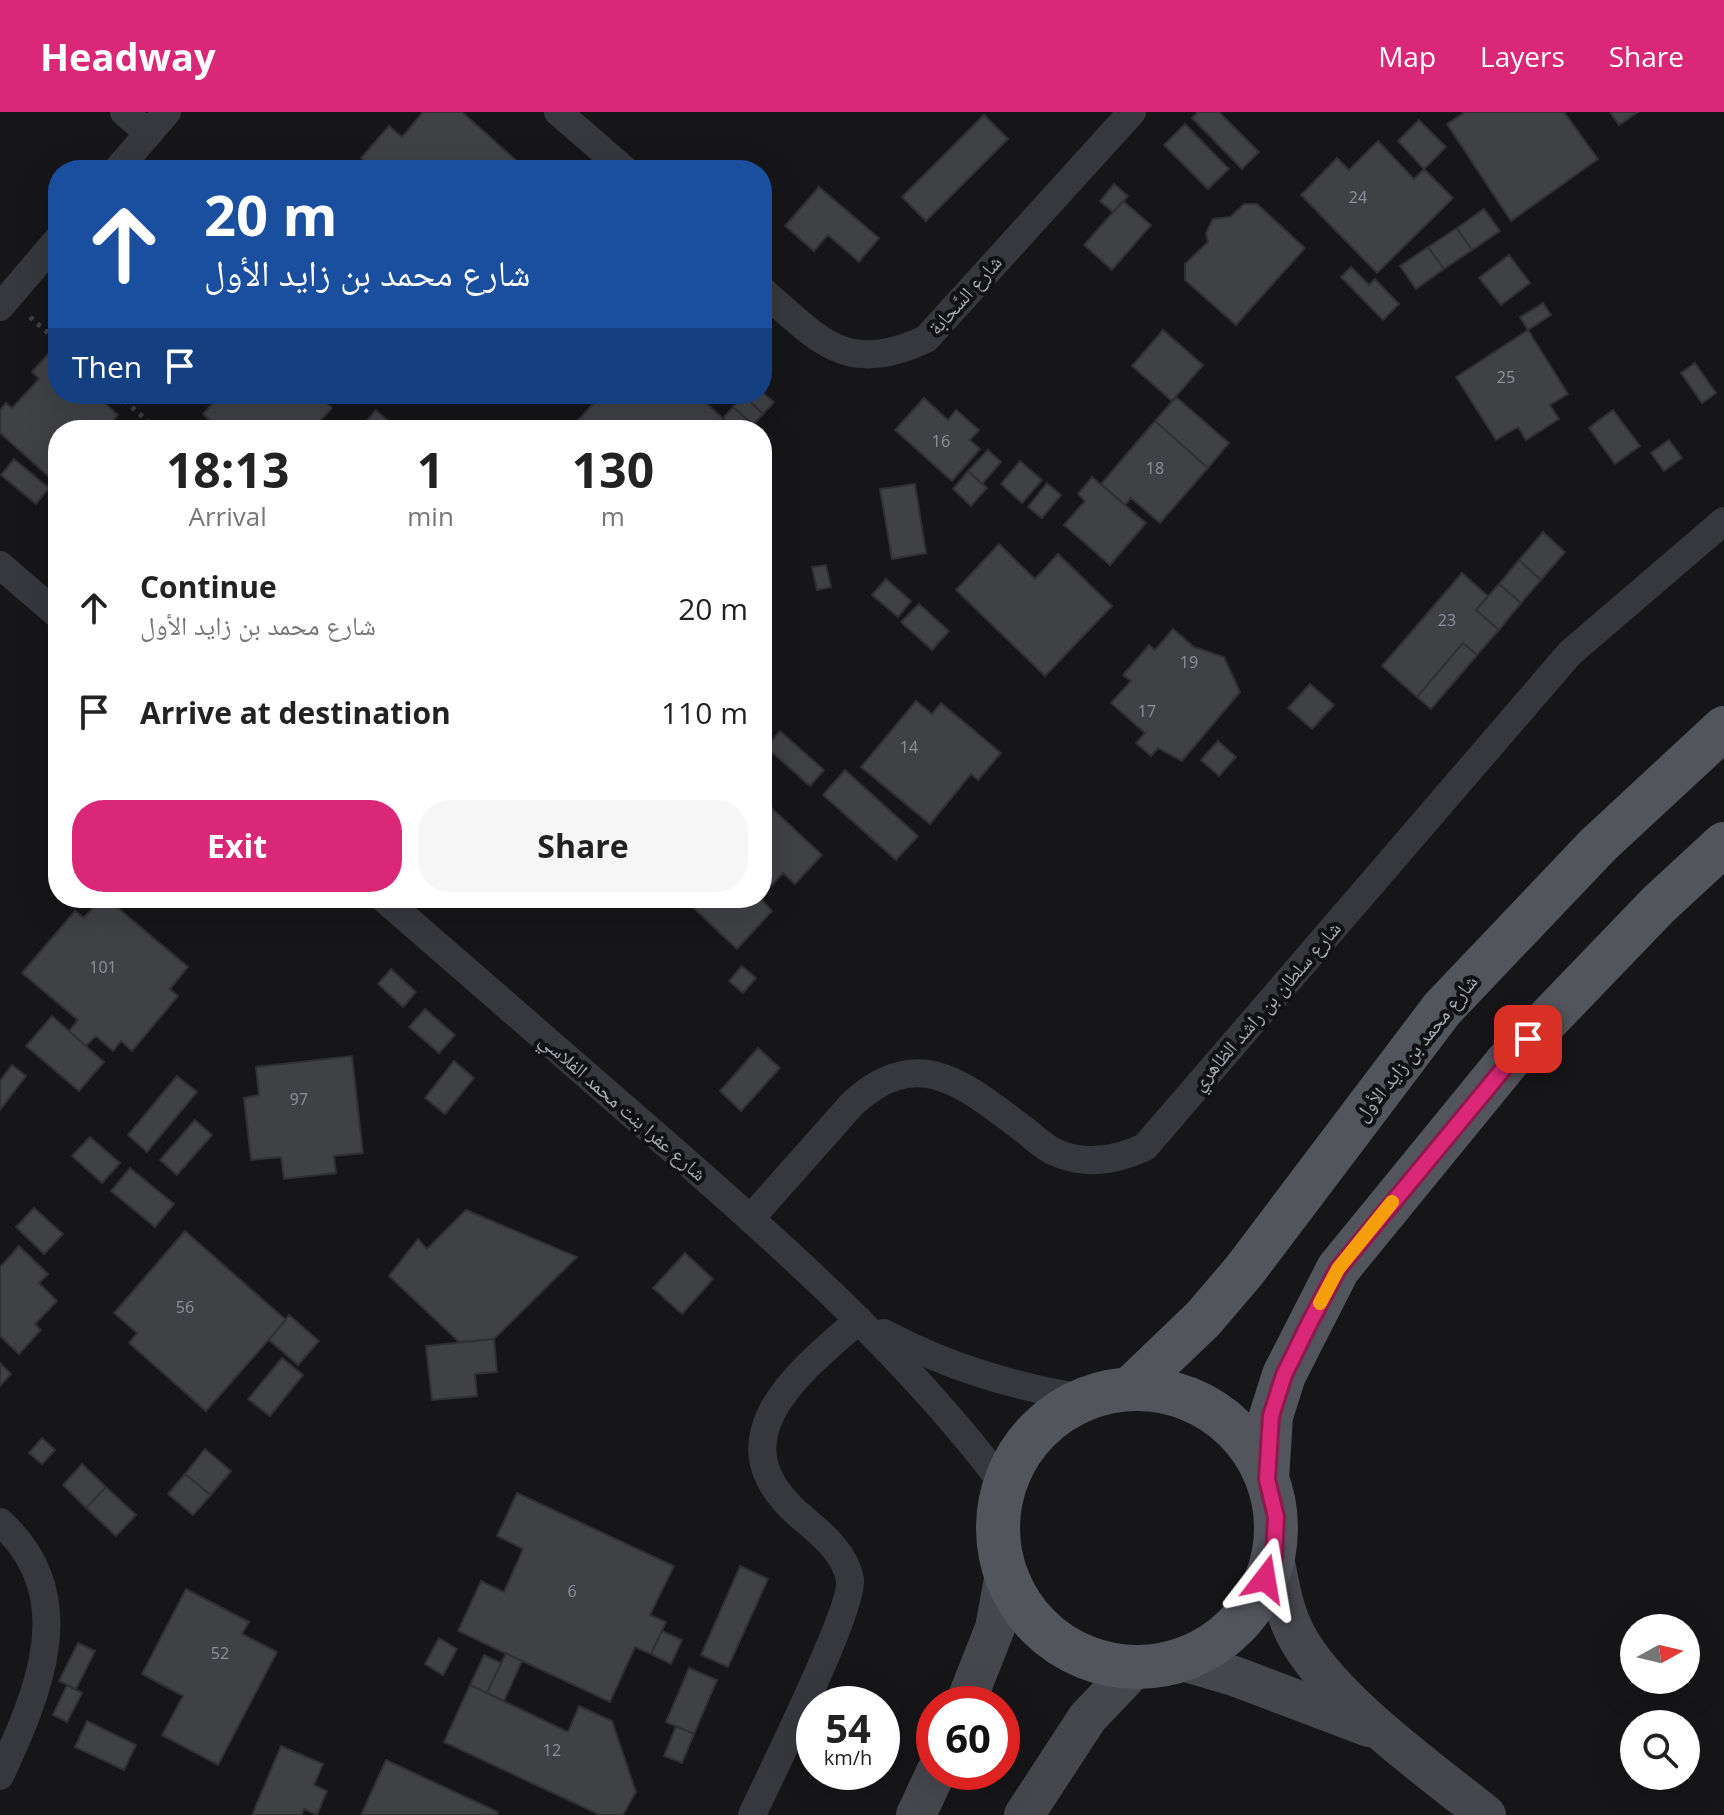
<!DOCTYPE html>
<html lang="en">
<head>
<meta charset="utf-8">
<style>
	:root { --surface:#fff; --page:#f6f6f6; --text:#222; --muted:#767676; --accent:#db2777 }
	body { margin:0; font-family:"Open Sans","Noto Naskh Arabic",sans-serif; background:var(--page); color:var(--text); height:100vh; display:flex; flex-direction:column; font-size:30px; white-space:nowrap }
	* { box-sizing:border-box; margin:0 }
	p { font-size:26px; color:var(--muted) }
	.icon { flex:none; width:44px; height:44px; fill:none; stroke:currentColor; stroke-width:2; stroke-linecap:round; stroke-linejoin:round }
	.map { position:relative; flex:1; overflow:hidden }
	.side { position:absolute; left:48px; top:308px; width:724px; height:488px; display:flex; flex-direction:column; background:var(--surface); border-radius:32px; box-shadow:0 8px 32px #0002 }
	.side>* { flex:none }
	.hud { position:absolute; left:48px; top:48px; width:724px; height:244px; border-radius:32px; box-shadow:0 8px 32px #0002; background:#1a4fa0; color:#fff; overflow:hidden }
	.needle { width:52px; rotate:82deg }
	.tools { position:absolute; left:1620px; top:1502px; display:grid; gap:16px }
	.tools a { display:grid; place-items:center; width:80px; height:80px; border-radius:50%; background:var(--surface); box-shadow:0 8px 32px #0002; font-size:40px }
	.speed { position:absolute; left:796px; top:1574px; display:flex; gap:16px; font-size:40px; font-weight:700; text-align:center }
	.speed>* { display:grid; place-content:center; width:104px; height:104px; border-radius:50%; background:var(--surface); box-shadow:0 8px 32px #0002; line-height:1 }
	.speed small { font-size:20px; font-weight:400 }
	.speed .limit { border:12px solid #d22; background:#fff; color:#111 }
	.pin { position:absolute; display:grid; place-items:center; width:68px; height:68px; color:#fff; margin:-34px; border-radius:16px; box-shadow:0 4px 12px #0006 }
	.me { position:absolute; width:88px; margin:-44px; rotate:14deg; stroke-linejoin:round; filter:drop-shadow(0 0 6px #0008) }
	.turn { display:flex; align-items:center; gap:28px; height:168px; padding:0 24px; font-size:36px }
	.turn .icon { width:104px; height:104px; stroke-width:2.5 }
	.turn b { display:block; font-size:56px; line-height:68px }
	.then { display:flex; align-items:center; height:76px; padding:0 24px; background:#0003; gap:16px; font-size:30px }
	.eta { display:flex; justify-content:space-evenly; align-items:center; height:136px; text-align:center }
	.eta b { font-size:48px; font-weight:700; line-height:56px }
	.action { display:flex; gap:16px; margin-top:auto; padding:16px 24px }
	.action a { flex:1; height:92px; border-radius:32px; background:var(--accent); color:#fff; font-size:32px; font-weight:700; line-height:92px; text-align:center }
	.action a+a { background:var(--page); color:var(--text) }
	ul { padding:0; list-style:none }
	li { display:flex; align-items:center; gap:24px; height:104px; padding:0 24px }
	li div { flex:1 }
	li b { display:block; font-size:30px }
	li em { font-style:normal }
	header { display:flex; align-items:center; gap:48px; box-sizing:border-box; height:112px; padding:0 40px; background:var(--accent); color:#fff }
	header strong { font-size:38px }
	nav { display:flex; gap:44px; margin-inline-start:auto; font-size:28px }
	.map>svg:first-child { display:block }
</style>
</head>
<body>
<header>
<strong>Headway</strong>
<nav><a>Map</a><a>Layers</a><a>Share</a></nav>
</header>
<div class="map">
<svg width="1724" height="1703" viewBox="0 0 1724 1703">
	<rect width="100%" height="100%" fill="#161618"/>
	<!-- building -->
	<path fill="#404145" stroke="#303034" stroke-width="2" d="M423,0H462L527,58H375L361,46L389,14L402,25Z
		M1198,0H1219L1259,40L1242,57L1192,6Z
		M1465,0H1564L1598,47L1511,109L1447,12Z
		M1610,0H1638L1619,13Z
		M984,3L1008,27L926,109L902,85Z
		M1419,8L1446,35L1424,57L1398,29Z
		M1185,12L1229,57L1208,77L1164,33Z
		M1378,29L1414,67L1424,57L1453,86L1377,161L1301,83L1337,46L1349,58Z
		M1114,72L1128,84L1113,100L1100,89Z
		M819,75L879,126L859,150L828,123L814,139L785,114Z
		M1123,89L1151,113L1112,158L1084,133Z
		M1244,92H1257L1305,136L1236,213L1185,168V152L1208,130L1206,121L1213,107L1230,105Z
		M1484,97L1500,119L1472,138L1457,116Z
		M1457,116L1472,138L1444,157L1428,135Z
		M1428,135L1444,157L1416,177L1400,154Z
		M1509,143L1530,171L1501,193L1479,166Z
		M1351,155L1369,173L1375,167L1399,192L1383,208L1341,165Z
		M1543,191L1551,203L1528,218L1520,205Z
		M1163,218L1203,253L1172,289L1132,254Z
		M1528,218L1568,282L1550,293L1559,307L1526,328L1518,315L1496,328L1456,265Z
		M49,241L58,249V282H95L118,303L105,318H58L57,372L0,321V298L6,291L12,296L39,267L32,260Z
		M1695,251L1716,281L1702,291L1681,261Z
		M762,280L774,290L763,302L743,283Z
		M221,282H317L332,296L312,318H220L203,302Z
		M602,282H697L735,318H569Z
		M743,283L763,302L753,313L733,295Z
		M1176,285L1229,331L1208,356L1155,309Z
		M924,286L948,308L956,298L979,318L970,328L980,337L952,369L895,318Z
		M733,295L753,313L749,318H735L723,306Z
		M376,298L398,318H359Z
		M1613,298L1640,334L1615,352L1589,316Z
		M1155,309L1208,356L1160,411L1131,386L1125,393L1101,372Z
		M1669,328L1682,346L1664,359L1651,341Z
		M988,338L1001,350L982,372L968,359Z
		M14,347L49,376L36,392L1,363Z
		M1020,349L1042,368L1022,391L1001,372Z
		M968,359L987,376L971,394L953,377Z
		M1092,365L1146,411L1110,453L1064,413L1085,389L1078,382Z
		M1047,371L1061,383L1042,406L1028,395Z
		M915,372L926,441L892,447L880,377Z
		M1543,420L1565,440L1541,468L1519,448Z
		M999,432L1035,467L1058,442L1112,494L1045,564L956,478Z
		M1519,448L1541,468L1521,491L1499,472Z
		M826,453L831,475L817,478L812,455Z
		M1462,461L1488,484L1476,498L1499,518L1477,543L1463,531L1417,585L1382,554Z
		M886,467L911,489L898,505L872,483Z
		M1499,472L1521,491L1499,518L1476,498Z
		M919,492L949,519L932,538L901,510Z
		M1173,517L1194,535L1224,545L1240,580L1182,649L1158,636L1151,644L1136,631L1145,621L1111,591L1131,569L1123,563L1149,533L1155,538Z
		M1463,531L1477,543L1431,597L1417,585Z
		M1310,572L1334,593L1312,617L1288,596Z
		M916,589L932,602L941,591L1001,641L978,668L971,662L930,712L861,655Z
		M780,619L824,658L810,674L766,635Z
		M1218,629L1236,645L1219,664L1201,648Z
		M845,658L918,724L896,748L823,683Z
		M762,687L822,743L795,772L783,761L762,784Z
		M101,786H106L188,855L170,877L178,884L132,939L121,929L113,939L96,924L86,934L69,919L78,908L22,861L75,799L84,806Z
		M683,786H760L772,799L737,837Z
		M742,854L756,866L743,881L729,869Z
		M391,857L416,880L403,895L378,872Z
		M425,897L455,923L439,941L409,915Z
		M52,904L104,950L79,979L26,934Z
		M758,936L780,956L741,999L720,979Z
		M352,944L363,1041L334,1044L336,1061L284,1067L281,1045L251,1048L244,986L259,983L256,955Z
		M454,949L474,966L445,1002L425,986Z
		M12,953L26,964L0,998V969Z
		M177,964L197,980L147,1040L128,1023Z
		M195,1008L212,1023L177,1063L160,1048Z
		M90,1025L120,1051L102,1071L72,1044Z
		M130,1056L174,1092L155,1115L111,1079Z
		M34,1096L63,1122L44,1142L16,1115Z
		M466,1098L577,1145L494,1227L459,1230L389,1164L418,1127L427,1137Z
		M185,1119L286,1208L206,1299L129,1231L137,1221L114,1201Z
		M19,1134L48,1162L39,1171L57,1189L35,1212L41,1218L19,1242L0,1224V1155Z
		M685,1141L713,1167L682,1202L653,1176Z
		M289,1203L319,1229L298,1253L269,1228Z
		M494,1227L497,1260L475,1262L477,1284L432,1288L426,1234Z
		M282,1246L303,1263L270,1304L248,1287Z
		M0,1251L11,1262L0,1274Z
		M42,1326L55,1338L42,1352L29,1341Z
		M205,1337L231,1359L211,1383L185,1362Z
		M82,1352L106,1375L86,1396L63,1373Z
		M185,1362L211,1383L193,1403L168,1382Z
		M106,1375L136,1403L116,1424L86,1396Z
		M517,1381L674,1454L650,1503L666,1510L651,1542L635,1535L610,1590L458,1519L481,1469L504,1480L523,1437L497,1424Z
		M740,1454L768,1467L728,1555L701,1543Z
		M186,1477L249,1510L242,1522L277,1540L218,1653L162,1623L183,1584L142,1562Z
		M662,1519L682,1528L671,1552L651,1542Z
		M439,1526L457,1537L443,1563L425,1552Z
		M78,1531L95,1539L76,1577L59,1569Z
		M506,1541L522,1549L504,1589L487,1581Z
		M484,1543L501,1551L487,1581L470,1573Z
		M689,1556L717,1568L694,1622L666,1610Z
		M67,1573L82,1581L67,1610L53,1603Z
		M470,1573L568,1620L579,1594L612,1609L636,1680L623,1703H600L444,1630Z
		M87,1609L136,1633L124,1658L75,1635Z
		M676,1614L694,1622L682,1651L664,1644Z
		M281,1634L323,1652L314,1673L327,1679L317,1703L304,1697L302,1703H252Z
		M386,1648L498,1700L497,1703H361Z"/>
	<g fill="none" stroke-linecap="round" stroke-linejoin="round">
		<!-- path -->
		<path stroke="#3d3f44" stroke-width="5" stroke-dasharray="4 6" stroke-linecap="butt" d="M30,205L58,230
			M117,282L158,318"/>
		<!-- street -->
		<path stroke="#37383d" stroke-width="28" d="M124,0L148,21
			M558,0L625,58
			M117,58L167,0
			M762,178C820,229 846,264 926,227L1132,0
			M0,195L58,127
			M0,453L58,503
			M383,786C475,866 566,945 658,1025C782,1133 905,1242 1004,1373
			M751,1106L852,992C918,931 963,972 1022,1016C1033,1024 1044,1036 1057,1041C1087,1054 1117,1048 1145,1035L1570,541L1724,409
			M884,1221C948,1255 1012,1274 1083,1286
			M0,1410C82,1484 38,1581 0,1664
			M752,1703C769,1666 854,1496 850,1468C845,1439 818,1419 798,1402C713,1326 799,1260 859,1208"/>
		<!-- secondary -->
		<path stroke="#45474d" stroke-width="40" d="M1274,1445C1279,1471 1283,1497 1295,1521C1327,1585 1430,1658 1486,1703
			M1183,1549L1234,1564L1369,1615
			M965,1592L995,1516L1005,1462
			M916,1703L936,1660
			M1024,1703L1088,1605L1135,1556"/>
		<!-- primary -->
		<path stroke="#53555c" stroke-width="44" d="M1131,1276L1203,1207L1244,1159L1442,897L1598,733L1724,616
			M998 1416a139 139 0 1 1 278 0a139 139 0 1 1-278 0Z
			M1267,1367L1271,1304L1284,1263L1338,1157L1507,950L1658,793L1724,732"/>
	</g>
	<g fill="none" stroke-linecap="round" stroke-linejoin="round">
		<defs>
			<path id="route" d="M1265,1467L1274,1445L1276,1405L1267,1367L1271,1304L1284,1263L1310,1210L1338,1157L1528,927"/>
		</defs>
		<!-- route casing -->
		<use href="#route" stroke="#8e194d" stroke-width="20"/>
		<!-- route -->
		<use href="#route" stroke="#db2777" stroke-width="14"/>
		<!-- slow -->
		<path stroke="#f59e0b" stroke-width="14" d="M1320,1191L1338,1157L1392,1090"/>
	</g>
	<g text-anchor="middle" stroke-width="8" stroke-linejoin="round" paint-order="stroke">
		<!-- number labels -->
		<g font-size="16" fill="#8e929b">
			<text x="1358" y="91">24</text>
			<text x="1506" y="271">25</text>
			<text x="941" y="335">16</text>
			<text x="1155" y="362">18</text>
			<text x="1447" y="514">23</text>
			<text x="1189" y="556">19</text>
			<text x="1147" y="605">17</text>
			<text x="909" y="641">14</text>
			<text x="103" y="861">101</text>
			<text x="299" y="993">97</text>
			<text x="185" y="1201">56</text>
			<text x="572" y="1485">6</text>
			<text x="220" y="1547">52</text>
			<text x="552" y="1644">12</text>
		</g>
		<!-- street labels -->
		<g font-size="20" fill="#a8adb8" stroke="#111113">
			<text transform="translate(965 183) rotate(-48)" y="7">شارع السَّحابة</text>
			<text transform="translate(1266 894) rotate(-49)" y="7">شارع سلطان بن راشد الظاهري</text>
			<text transform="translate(1416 936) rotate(-51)" y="7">شارع محمد بن زايد الأول</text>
			<text transform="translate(623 995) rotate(41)" y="7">شارع عفرا بنت محمد الفلاسي</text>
		</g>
	</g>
</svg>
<div class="tools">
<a><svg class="needle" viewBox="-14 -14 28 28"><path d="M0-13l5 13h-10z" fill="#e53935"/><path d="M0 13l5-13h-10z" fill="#767676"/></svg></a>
<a><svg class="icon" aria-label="search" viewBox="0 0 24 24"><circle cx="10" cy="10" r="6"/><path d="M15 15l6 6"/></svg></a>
</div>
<div class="speed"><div>54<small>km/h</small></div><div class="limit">60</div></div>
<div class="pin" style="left:1528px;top:927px;background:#d93025"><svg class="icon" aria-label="arrive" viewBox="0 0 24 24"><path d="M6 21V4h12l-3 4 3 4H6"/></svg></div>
<svg class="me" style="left:1265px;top:1467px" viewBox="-20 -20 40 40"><path d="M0-17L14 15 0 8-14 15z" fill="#db2777" stroke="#fff" stroke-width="4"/></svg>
<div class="hud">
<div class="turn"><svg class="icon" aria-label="ahead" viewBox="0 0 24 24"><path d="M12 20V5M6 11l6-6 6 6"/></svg><div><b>20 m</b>شارع محمد بن زايد الأول</div></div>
<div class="then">Then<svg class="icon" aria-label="arrive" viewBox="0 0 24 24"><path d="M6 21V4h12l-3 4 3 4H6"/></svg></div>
</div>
<section class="side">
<div class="eta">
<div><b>18:13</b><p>Arrival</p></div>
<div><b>1</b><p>min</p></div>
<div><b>130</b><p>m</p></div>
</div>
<ul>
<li><svg class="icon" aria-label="ahead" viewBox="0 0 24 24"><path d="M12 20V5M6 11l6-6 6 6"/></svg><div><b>Continue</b><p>شارع محمد بن زايد الأول</p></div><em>20 m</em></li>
<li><svg class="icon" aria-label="arrive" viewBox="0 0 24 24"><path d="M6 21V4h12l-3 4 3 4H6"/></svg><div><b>Arrive at destination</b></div><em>110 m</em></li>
</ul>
<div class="action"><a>Exit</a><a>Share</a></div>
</section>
</div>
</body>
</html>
